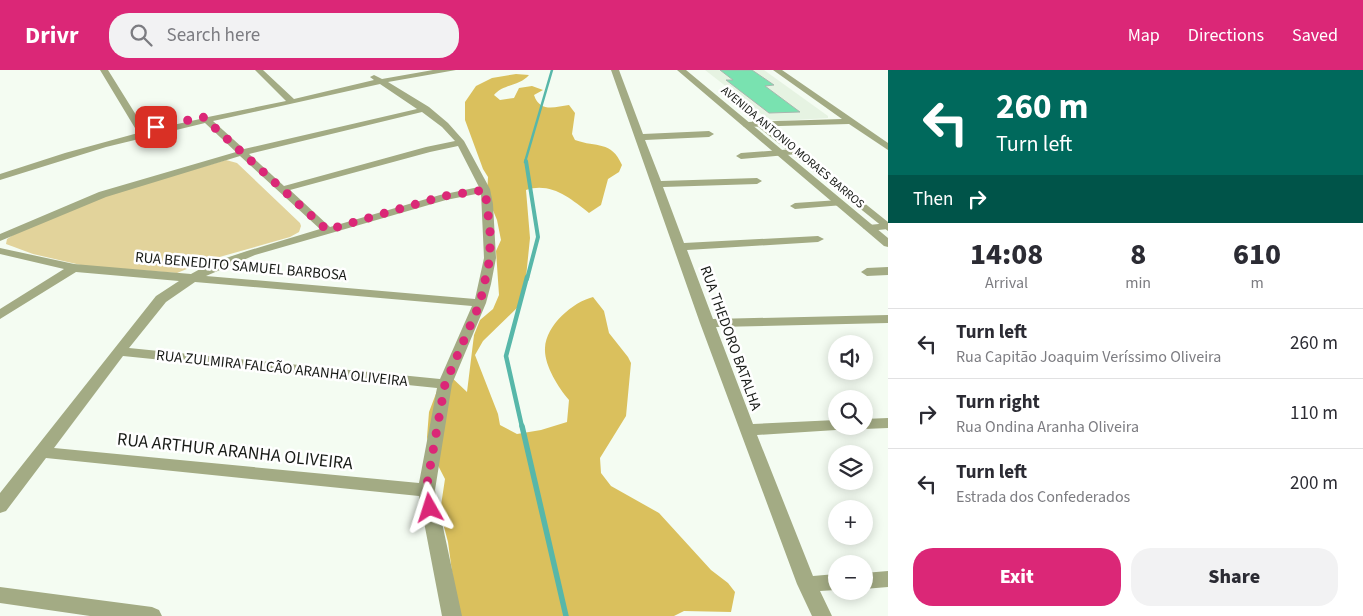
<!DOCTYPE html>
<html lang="en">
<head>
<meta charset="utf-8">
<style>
	:root { --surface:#fff; --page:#f2f2f3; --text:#2b2b33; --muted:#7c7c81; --line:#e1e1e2; --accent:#db2777 }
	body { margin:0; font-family:"Source Sans 3",sans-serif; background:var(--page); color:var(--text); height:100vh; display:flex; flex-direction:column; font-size:19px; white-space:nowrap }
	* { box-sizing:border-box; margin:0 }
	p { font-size:16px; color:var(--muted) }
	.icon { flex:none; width:28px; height:28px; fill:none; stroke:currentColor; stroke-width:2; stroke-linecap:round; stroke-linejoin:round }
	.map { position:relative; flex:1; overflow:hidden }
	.details { display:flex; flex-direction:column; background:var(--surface); width:475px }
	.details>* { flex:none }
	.top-card { background:#00695c; color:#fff; overflow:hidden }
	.tools { position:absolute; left:828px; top:265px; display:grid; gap:10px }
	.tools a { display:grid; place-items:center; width:45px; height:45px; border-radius:50%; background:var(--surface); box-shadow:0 2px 12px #0003; font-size:25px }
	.pin { position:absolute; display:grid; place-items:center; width:42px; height:42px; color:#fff; margin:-21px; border-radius:10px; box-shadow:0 2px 8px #0006 }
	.me { position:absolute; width:55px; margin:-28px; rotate:354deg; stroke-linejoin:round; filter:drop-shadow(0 0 4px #0008) }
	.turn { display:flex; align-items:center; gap:18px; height:105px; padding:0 25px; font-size:22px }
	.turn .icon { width:65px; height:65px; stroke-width:2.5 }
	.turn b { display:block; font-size:35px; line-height:42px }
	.then { display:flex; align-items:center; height:48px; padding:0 25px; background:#0003; gap:10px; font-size:19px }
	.eta { display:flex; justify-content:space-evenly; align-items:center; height:85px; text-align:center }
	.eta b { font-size:30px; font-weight:800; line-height:35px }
	.action { display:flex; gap:10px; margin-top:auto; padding:10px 25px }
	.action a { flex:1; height:58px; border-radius:20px; background:var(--accent); color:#fff; font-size:20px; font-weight:800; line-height:58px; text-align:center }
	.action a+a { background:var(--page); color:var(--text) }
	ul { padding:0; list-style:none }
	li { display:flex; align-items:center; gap:15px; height:70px; padding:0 25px; border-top:1px solid var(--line) }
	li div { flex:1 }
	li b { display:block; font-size:19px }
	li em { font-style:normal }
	header { display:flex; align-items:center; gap:30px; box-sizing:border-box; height:70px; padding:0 25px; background:var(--accent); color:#fff }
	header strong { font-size:24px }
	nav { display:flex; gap:28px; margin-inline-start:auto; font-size:18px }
	.search { width:350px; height:45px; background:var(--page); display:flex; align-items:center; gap:12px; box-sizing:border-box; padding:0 18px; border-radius:20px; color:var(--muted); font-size:19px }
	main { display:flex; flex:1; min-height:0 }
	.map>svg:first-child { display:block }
</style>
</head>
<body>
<header>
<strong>Drivr</strong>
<div class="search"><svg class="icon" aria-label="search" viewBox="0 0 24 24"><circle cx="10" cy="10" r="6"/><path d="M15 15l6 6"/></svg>Search here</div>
<nav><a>Map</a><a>Directions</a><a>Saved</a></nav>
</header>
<main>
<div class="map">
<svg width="888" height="546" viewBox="0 0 888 546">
	<rect width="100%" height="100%" fill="#f4fcf2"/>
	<!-- built -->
	<path fill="#e6f3e2" d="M705,0H764L828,46V48L779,51L768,49Z"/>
	<!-- green -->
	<path fill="#e2d39b" d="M226,90L237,93L300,153L301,156L299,162L290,167L209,190L177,203L85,196L33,184L6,174L7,169L13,165L96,128Z"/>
	<!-- forest -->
	<path fill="#dac05d" d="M516,4L529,5C520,16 503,14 494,25L500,30L514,28L519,18L532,16L543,20L534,25C540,43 555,37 569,35L575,43L572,64L575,70C597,78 611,70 622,95L619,102L608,109L601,135L589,143C570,128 551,112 526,120L530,168L525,217L520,235L483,271L475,285L498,344L500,355L517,364L541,360L567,352L569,330C558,317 544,295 545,278C546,255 573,232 593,227L604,241L609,263L628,287L631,293L626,346L600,388L601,403L611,416L659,443L711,500L728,513L735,522L731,542L684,541L674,546H458L448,472L440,442L445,409L429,378L427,367L429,342L437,321L448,304L467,322L474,265L480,250L493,239L499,225L496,181L501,170L497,150L487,126L488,107L483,99L465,50V32L476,16L492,8Z"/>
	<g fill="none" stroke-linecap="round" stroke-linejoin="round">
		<!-- stream-far3 -->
		<path stroke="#57b7a9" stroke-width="2.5" d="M525,92L552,0"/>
		<!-- stream-far2 -->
		<path stroke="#57b7a9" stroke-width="4" d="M526,91L538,167L527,209"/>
		<!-- stream-far1 -->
		<path stroke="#57b7a9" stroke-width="4.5" d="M522,357L506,286L527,207"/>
		<!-- stream -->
		<path stroke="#57b7a9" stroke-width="5.5" d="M522,356L566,546"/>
	</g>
	<!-- building -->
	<path fill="#79e2b0" stroke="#a9b6af" d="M720,0H752L774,15L765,16L800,42L769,43L726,10H733Z"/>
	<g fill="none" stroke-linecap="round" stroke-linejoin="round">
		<!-- minor -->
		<path fill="#a3ab84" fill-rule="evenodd" d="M100,0H108L146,61L200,49L199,47L203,44L208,47L286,31L255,0H263L294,29L374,10L370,7L374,5L382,9L433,0H456L388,12L429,37L448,53L464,71L490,119L493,134L496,188L491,214L486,233L452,314L435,420L462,546H442L419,426L46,388L6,441L0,443V423L156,226L179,211L76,202L0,249V239L64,199L0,184V178L74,194L191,204L211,193L247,181L320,159L240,86L106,127L0,171V164L99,122L236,82L205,53L106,77L0,110V104L65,83L138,63ZM380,14L417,39L244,79L213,51ZM422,42L442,57L455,71L426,77L284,116L249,84ZM458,76L479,117L440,125L330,157L290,120L430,82ZM481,123L484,188L475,229L206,206L255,185L446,130ZM195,212L472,236L440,309L129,278L166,232ZM123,286L437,318L419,413L54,378Z
			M611,0H619L643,64L709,61L714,64L709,67L645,70L661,111L757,108L762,111L757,114L663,117L684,173L818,166L824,169L818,172L687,180L713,249L888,245V253L716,257L753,354L836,350V356H843L836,360L757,365L813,506L836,504V520L820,521L832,546H812L797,514L700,253Z
			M773,0H782L888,73V80L849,54L744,57L743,55L747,52L842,49Z
			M794,79L797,80V84L741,89L736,86L741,83Z
			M839,130L843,131V135L795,139L790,136L795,133Z
			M888,153V159L869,161L863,158L869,155Z
			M888,197V205L867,206L861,202L867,198Z
			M888,348V358L864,359L858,356H864V349Z
			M888,501V517L864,519V503Z
			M0,517L152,537L159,540L162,546H90L0,533Z"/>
		<!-- tertiary -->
		<path fill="#a3ab84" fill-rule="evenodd" d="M677,0H686L888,168V177L884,176Z
			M752,48H758L888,152V161L752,52Z"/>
	</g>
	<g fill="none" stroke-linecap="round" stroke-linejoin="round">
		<!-- route -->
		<path stroke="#db2777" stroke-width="9" stroke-dasharray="0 16.2" d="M156,57L203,47L327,160L444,126L485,120L490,160V188L480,233L445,314L426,420L430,438"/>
	</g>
	<g text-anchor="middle" stroke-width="5" stroke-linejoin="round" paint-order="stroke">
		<!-- far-street labels -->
		<g font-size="12" fill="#181b17" stroke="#fff">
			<text transform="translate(793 77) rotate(40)" y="4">AVENIDA ANTONIO MORAES BARROS</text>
		</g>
		<!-- street labels -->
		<g font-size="15" fill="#181b17" stroke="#fff">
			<text transform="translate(241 196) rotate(5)" y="5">RUA BENEDITO SAMUEL BARBOSA</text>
			<text transform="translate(731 268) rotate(70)" y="5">RUA THEDORO BATALHA</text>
			<text transform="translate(282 298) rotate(6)" y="5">RUA ZULMIRA FALCÃO ARANHA OLIVEIRA</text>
		</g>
		<!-- near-street labels -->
		<g font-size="18" fill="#181b17" stroke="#fff">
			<text transform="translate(235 381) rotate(6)" y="6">RUA ARTHUR ARANHA OLIVEIRA</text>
		</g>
	</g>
</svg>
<div class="tools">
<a><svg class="icon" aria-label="sound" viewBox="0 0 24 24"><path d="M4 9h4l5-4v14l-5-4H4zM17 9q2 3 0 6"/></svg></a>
<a><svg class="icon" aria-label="search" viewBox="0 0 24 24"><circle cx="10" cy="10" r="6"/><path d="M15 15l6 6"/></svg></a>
<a><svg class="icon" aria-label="layers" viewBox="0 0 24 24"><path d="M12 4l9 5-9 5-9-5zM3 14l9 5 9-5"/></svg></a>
<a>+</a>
<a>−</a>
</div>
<div class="pin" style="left:156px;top:57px;background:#d93025"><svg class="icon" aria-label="arrive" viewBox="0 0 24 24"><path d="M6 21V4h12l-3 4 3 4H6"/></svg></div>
<svg class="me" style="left:430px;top:438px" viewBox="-20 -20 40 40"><path d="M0-17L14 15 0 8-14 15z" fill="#db2777" stroke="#fff" stroke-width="4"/></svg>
</div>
<section class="details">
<div class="top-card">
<div class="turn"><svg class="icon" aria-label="left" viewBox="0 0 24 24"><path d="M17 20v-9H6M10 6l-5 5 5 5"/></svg><div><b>260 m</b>Turn left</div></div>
<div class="then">Then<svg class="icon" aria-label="right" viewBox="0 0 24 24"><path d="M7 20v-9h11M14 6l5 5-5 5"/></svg></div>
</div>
<div class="eta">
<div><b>14:08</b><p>Arrival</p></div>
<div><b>8</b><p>min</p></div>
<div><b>610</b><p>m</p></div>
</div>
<ul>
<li><svg class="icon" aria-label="left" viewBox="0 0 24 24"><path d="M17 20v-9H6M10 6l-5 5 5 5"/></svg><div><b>Turn left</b><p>Rua Capitão Joaquim Veríssimo Oliveira</p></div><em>260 m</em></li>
<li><svg class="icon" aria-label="right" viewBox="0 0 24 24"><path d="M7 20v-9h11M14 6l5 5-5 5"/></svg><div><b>Turn right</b><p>Rua Ondina Aranha Oliveira</p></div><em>110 m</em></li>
<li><svg class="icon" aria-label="left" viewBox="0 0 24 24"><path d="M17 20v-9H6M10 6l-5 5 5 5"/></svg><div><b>Turn left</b><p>Estrada dos Confederados</p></div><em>200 m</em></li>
</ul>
<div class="action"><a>Exit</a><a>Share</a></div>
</section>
</main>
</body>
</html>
